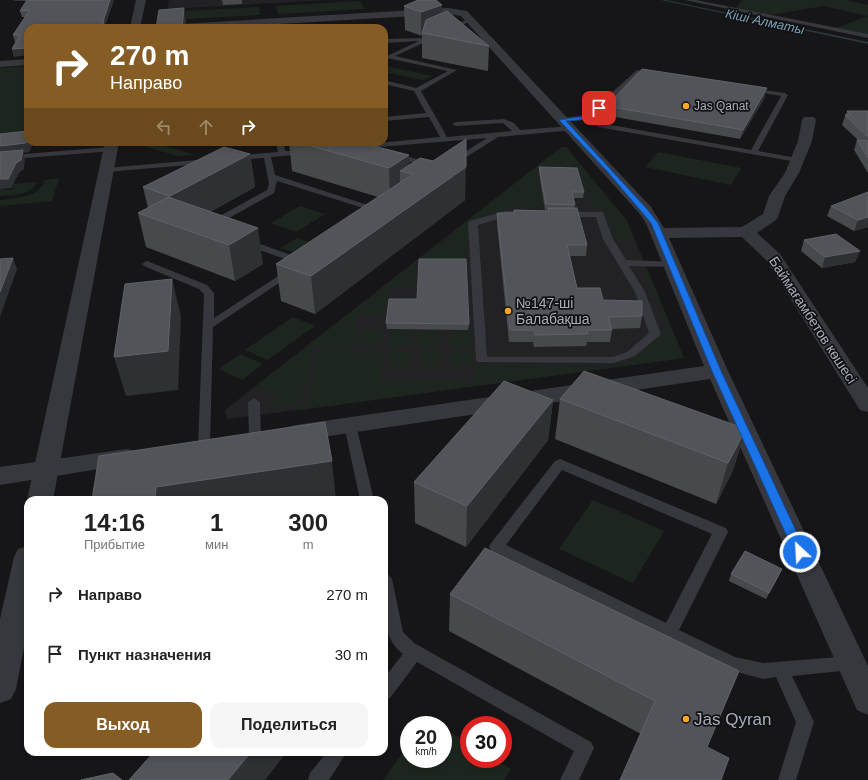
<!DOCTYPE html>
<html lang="ru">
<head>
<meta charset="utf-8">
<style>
	:root { --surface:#fff; --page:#f6f6f6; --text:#222; --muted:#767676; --accent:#855d24 }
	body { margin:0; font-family:Helvetica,sans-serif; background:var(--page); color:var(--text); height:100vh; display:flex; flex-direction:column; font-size:15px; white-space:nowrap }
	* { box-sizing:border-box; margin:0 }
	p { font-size:13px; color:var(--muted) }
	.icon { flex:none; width:22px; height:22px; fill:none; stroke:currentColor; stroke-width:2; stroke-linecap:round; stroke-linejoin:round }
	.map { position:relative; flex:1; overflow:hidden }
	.sheet { position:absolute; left:24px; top:496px; width:364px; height:260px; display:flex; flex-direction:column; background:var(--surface); border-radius:12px; box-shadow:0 2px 6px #0003 }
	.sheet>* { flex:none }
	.hud { position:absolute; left:24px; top:24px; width:364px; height:122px; border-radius:12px; box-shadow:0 2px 6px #0003; background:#855d24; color:#fff; overflow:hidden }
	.speed { position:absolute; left:400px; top:716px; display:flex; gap:8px; font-size:20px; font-weight:700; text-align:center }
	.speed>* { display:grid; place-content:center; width:52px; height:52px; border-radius:50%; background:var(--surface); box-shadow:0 2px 6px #0003; line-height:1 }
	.speed small { font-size:10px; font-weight:400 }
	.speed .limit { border:6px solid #d22; background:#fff; color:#111 }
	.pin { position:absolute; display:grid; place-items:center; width:34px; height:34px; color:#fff; margin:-17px; border-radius:8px; box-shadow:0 2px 6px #0006 }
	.me { position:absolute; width:44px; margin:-22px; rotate:335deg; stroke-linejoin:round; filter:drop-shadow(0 0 3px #0008) }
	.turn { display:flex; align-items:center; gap:14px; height:84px; padding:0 20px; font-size:18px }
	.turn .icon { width:52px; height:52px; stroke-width:2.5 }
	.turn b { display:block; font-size:28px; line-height:34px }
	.lanes { display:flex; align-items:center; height:38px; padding:0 20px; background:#0003; justify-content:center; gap:20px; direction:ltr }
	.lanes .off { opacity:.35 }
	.eta { display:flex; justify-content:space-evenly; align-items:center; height:68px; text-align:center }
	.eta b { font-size:24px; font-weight:700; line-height:28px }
	.cta { display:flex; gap:8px; margin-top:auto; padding:8px 20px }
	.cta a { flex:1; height:46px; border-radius:12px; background:var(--accent); color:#fff; font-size:16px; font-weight:700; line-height:46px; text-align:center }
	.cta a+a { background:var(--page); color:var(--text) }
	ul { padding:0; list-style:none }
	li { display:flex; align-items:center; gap:12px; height:60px; padding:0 20px }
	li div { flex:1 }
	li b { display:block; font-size:15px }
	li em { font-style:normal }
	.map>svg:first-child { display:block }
</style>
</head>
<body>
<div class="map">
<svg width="868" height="780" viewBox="0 0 868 780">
	<rect width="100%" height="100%" fill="#161618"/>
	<!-- built -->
	<path fill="#222225" d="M169,0H325L168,9Z
		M561,147H566L627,221L684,358L227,419L225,410Z"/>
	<!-- green -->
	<path fill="#1d261e" d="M742,0H846L868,5V16L824,6L769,15L735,9Z
		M360,1L365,9L278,14L276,6Z
		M259,7L260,15L184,19L185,11Z
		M868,16V34L836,28Z
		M28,66V135L0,137V68Z
		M390,67L432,76L423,80L384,72V69Z
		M147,142H152L195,155L177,156L140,145Z
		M566,147L627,221L634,237H614L605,209H594L578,173L535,172L539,190L546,209L507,208L468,223L467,264H417V288H390L385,316H356L355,347H313L304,395L300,402L288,406L268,407L277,398L258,384L456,232L454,231L561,148Z
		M658,152L741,168L731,185L646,167Z
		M59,178L52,201L0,206V200C17,198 39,198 45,180Z
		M37,182C30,196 13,195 0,196V189L11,190L15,188L12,187L13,184Z
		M300,206L325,214L296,232L271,223Z
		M297,238L309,242L293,252L281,248Z
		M642,266H646L684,358L293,411L305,406L309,402L318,350L385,351L381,381L475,382V365L611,366C633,364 643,350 658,335L670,334Z
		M293,317L315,326L268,360L245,350Z
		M361,330H382L380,347L358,346Z
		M390,330L411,331L410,347H388Z
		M419,331H440V348L419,347Z
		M451,331H472V348L451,347Z
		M390,351H410L409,366L388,365Z
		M421,351L441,352V366H420Z
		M452,351L473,352V366H451Z
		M240,354L263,364L242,380L219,369Z
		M593,500L664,531L633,583L559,549Z
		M443,728L469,744V759H494L511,769L504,780H383L409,744V759H443Z"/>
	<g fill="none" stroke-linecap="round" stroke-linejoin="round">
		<!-- stream -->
		<path fill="#2b363d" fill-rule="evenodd" d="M661,0H666L868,42V44Z"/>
		<!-- service -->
		<path fill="#36383d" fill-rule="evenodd" d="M685,0H696L868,34V38Z
			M468,19L473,20L395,56L457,70L421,91L447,137L512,131L503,123L456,126L452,124L456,122L504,119L514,123L520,130L571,126L575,128L574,130L498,137L452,166L448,164L449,162L487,138L355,149V145H358L440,137L429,117L384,121V117L426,113L414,91L384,84V80L416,88L448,71L387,58V56L419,41L384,43V39L425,38Z
			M270,20L272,23L259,28H251Z
			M637,70L658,75L655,77L638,74L593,117L600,123L751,150L781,96L747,90L750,88L785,93L788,95L758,151L797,158L801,160L797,162L598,127L587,119L562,122L558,120L562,118L587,115Z
			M276,142H284L285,151L306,150L310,152L306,154L271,157L275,175L383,210L382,212H376L277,181L274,193L215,226H209V222L267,190L269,184L264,158L235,160L231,158L232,156L278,152Z
			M110,147H113V151L0,160V156Z
			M391,153H397L435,165L431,167L391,157Z
			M209,159H212V163L106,172L102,170L106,168Z
			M505,211L603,212L613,239L626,260L675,262L677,264L672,267L629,266L645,292L661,334L659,336L635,356L614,363L478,362L476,360L468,223L470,221ZM505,217H596L603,239L635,292L649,333L627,352L613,357H487L478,225Z
			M246,239L305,260L307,262L302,265L299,264L243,244L241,242Z
			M147,261L207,285L214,293V318L289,269L292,268L297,271L213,327L210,446L209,449H199L198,446L204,294L199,289L144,266L142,264Z
			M254,398L260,402L261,439L260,442H250L249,439L248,402Z
			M350,421L354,422L356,425L374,500H360L344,425L346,422Z
			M560,459L726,528L728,532L679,630L735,657L763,663L851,656L857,658L859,663L857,668L851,670L792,676L814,722L796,780H778L796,722L776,677L763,679L726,669L491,551L489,547L491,543L555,461ZM562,470L712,534L666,623L506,545Z
			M384,573L389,575L392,579L403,632L414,643L591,742L594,748L579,780H560L574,751L417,662L390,698L384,700V678L403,654C378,634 384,601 384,573Z
			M327,752H347L329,780H308L310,773Z"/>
		<!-- minor -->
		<path fill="#36383d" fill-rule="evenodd" d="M448,8L467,11L651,207L664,228L742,227L763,214L769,196L785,173L798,141L802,120L804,117H814L816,120L812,141L799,173L785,196L778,217L776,220L757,233L780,254L868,388V412L860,410L767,261L742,237L669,238L728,371L868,666V715L857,710L710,379L296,441L288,439L284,433L288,427L296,425L704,366L646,223L639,213L461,16L448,14L214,28H158L163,25Z
			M28,59V65L0,67V61Z
			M127,449L136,451L139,457L136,463L0,485V467Z"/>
		<!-- tertiary -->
		<path fill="#36383d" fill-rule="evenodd" d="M136,0H146L140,28H130Z
			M105,142H119L53,500H28V501L27,500Z
			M28,546V627L16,689L11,699L0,703V619L14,557L18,549Z"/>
	</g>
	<!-- wall -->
	<path fill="#47494d" d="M14,0H114L105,25V28H28L14,57L12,49L16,42H15L13,35L25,17H22L20,11L27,1H14Z
		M222,0H242V4L223,5Z
		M404,6L442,13L489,46L488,71L422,58V36L405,30Z
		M765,97L740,139L604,115L606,106Z
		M847,111H868V173L854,150L857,140H858L842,125Z
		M289,142H358L409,165L465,200L315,314L281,301L276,264L378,197L292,171Z
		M250,154L255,187L210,212L263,264L235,281L146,247L138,213L148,208L143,187Z
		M539,167L584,192L583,198H573L575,205L574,208L587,245L586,256H570L577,288L603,300L642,316L640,328L611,329L612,330L610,342H587L586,346L534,347L533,342H509L497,224V213H514V210L548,211V210H545L539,172Z
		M868,192V227L854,231L827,216L831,206Z
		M804,240L860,251L855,262L822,268L801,251Z
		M386,323L469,324L468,330L387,329Z
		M560,399L746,429L733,470L716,504L555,439Z
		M553,400L548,440L466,547L415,523L414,482Z
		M485,548L708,747L641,734L449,631L450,594Z
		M782,569L779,575L766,599L729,581L731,574Z"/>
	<!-- shaded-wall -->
	<path fill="#2f3033" d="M14,0H33L14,1Z
		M110,0H114L105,25V28H103L104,18Z
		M442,5V29L422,33L421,37V12Z
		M184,8L187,28H182Z
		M28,48V55L14,57L12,49Z
		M767,88L765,97L740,139L743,130Z
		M28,140V142H34L29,152L23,153L25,159L24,169L19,173L11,188L0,189V146Z
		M250,154L255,187L181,228L177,227L170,196Z
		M409,155L410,173L400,171V194L390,200L389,168Z
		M466,167L465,200L315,314L311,276Z
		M868,217V227L854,231L858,220Z
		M258,228L263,264L235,281L229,245Z
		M860,251L855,262L822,268L825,257Z
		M13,258L17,269L0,317V292Z
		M172,279L181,316L178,390L126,396L114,357Z
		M553,400L548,440L466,547L467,506Z
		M746,429L733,470L716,504L728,463Z
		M332,461L336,499L333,500H155L156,487Z
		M251,752H287L265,780H228Z"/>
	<!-- building -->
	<path fill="#525459" stroke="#5f6268" d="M27,0H110L104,18L103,28H28V48L12,49L20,35H13L30,10L20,11Z
		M418,0H436L442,5L421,12L404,6Z
		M184,8L182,28H156L159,10Z
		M447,11L489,46L422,33L426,20Z
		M642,69L767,88L743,130L606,106Z
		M847,111H868V137L845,115H851Z
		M28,131V140L26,143L0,146V134Z
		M466,139V167L311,276L276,264L413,174L400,171L420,158L433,161Z
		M857,140L868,141V158Z
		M297,142H358L409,155L389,168Z
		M224,147L250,154L170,196L143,187Z
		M23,150L21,160L16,163L8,179H0V152Z
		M539,167L577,168L584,192H572L575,205L546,204Z
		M868,192V217L858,220L831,206Z
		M168,197L258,228L229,245L138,213Z
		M548,208H577L587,245H567L577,288H600L603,300L642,301V316L608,317L612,330H587L588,334L535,335L534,330H510L497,213H514V210L549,211Z
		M836,234L860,251L825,257L804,240Z
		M13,258L0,292V259Z
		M419,259H466L469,324L386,323L389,299H417Z
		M172,279L168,351L114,357L125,284Z
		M584,371L746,429L728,463L560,399Z
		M504,381L553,400L467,506L414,482Z
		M325,422L332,461L156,487L155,500H92L99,456Z
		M485,548L739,671L707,747L729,758L721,780H620L655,701L450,594Z
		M745,551L782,569L769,593L731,574Z
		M154,752H251L228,780H129Z
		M113,773L122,780H81Z"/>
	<!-- route -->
	<path fill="#1a73e8" stroke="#114b97" d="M597,107L601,108L591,119L566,121L647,209L658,223L721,371L806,552L804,555H796L794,552L712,371L651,223L607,171L559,120L587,116Z"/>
	<!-- markers -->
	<g fill="#ffa627" stroke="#111113" stroke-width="1.5">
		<circle cx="686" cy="106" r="4"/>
		<circle cx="508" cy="311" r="4"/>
		<circle cx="686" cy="719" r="4"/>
	</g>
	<g text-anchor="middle" stroke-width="3.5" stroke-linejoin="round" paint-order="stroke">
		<!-- far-poi labels -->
		<g font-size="12" fill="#a7aeb9" stroke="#111113" text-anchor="start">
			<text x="694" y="110">Jas Qanat</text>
		</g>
		<!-- far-water labels -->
		<g font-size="13" font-style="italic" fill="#7b9fb6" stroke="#111113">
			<text transform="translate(765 21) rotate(12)" y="5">Кіші Алматы</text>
		</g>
		<!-- poi labels -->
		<g font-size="14" fill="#a7aeb9" stroke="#111113" text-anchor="start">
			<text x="516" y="308">№147-ші<tspan x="516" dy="16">Балабақша</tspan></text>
		</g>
		<!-- street labels -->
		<g font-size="14" fill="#a7aeb9" stroke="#111113">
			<text transform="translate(813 320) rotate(57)" y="5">Баймағамбетов көшесі</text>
		</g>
		<!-- near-poi labels -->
		<g font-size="17" fill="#a7aeb9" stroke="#111113" text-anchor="start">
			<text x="694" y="725">Jas Qyran</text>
		</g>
	</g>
</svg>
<div class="speed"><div>20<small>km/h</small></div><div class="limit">30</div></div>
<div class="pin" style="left:599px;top:108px;background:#d93025"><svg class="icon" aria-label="arrive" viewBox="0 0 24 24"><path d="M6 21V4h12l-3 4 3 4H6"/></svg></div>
<svg class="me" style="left:800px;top:552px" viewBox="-20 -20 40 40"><circle r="17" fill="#1a73e8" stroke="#fff" stroke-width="3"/><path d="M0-11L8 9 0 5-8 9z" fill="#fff"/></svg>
<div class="hud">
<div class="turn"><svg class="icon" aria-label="right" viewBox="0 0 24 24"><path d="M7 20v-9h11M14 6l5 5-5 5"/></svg><div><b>270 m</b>Направо</div></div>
<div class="lanes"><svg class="icon off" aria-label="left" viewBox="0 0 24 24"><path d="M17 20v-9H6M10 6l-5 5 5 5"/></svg><svg class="icon off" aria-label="ahead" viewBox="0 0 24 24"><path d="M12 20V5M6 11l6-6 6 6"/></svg><svg class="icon" aria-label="right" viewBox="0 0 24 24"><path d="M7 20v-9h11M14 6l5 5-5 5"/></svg></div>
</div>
<section class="sheet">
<div class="eta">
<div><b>14:16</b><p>Прибытие</p></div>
<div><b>1</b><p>мин</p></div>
<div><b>300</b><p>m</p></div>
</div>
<ul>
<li><svg class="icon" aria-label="right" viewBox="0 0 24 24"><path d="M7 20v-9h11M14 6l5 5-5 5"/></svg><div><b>Направо</b></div><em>270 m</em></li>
<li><svg class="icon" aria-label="arrive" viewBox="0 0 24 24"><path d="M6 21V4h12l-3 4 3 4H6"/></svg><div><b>Пункт назначения</b></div><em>30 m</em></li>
</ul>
<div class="cta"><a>Выход</a><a>Поделиться</a></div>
</section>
</div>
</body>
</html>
